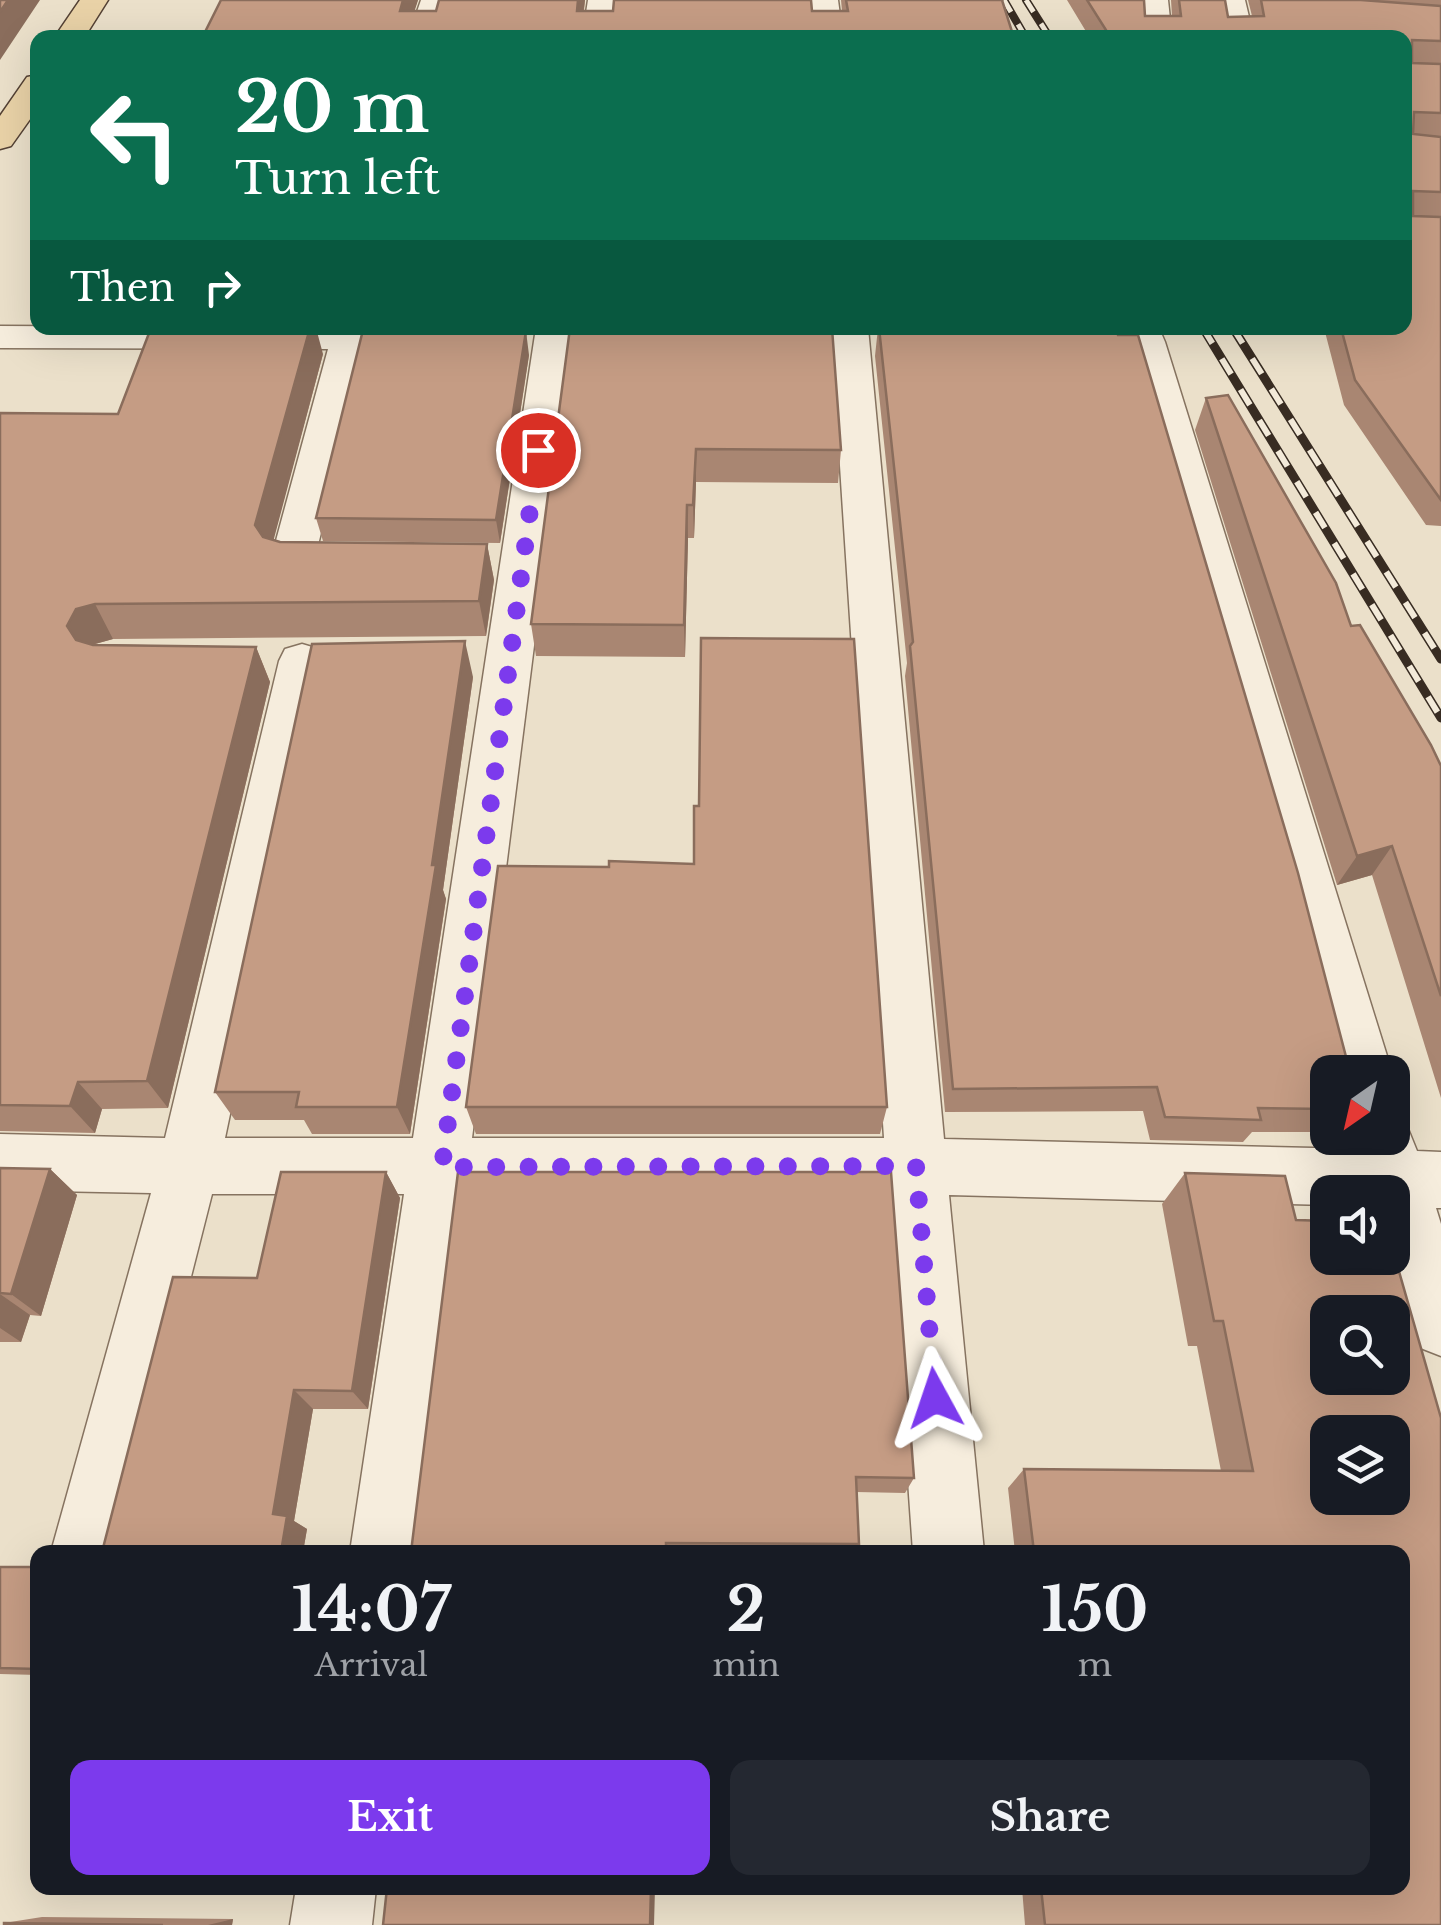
<!DOCTYPE html>
<html lang="en">
<head>
<meta charset="utf-8">
<style>
	:root { --surface:#171b24; --page:#242831; --text:#f1f3f6; --muted:#9ea1a6; --accent:#7c3aed }
	body { margin:0; font-family:"Libre Baskerville",serif; background:var(--page); color:var(--text); height:100vh; display:flex; flex-direction:column; font-size:38px; white-space:nowrap }
	* { box-sizing:border-box; margin:0 }
	p { font-size:32px; color:var(--muted) }
	.icon { flex:none; width:55px; height:55px; fill:none; stroke:currentColor; stroke-width:2; stroke-linecap:round; stroke-linejoin:round }
	.map { position:relative; flex:1; overflow:hidden }
	.details { position:absolute; left:30px; top:1545px; width:1380px; height:350px; display:flex; flex-direction:column; background:var(--surface); border-radius:20px; box-shadow:0 10px 40px #0002 }
	.details>* { flex:none }
	.top-card { position:absolute; left:30px; top:30px; width:1382px; height:305px; border-radius:20px; box-shadow:0 10px 40px #0002; background:#0b6e4f; color:#fff; overflow:hidden }
	.needle { width:65px; rotate:214deg }
	.controls { position:absolute; left:1310px; top:1055px; display:grid; gap:20px }
	.controls a { display:grid; place-items:center; width:100px; height:100px; border-radius:20px; background:var(--surface); box-shadow:0 10px 40px #0002; font-size:50px }
	.pin { position:absolute; display:grid; place-items:center; width:85px; height:85px; color:#fff; margin:-42px; border:5px solid #fff; border-radius:50%; box-shadow:0 2px 10px #0007 }
	.me { position:absolute; width:110px; margin:-55px; rotate:355deg; stroke-linejoin:round; filter:drop-shadow(0 0 8px #0008) }
	.turn { display:flex; align-items:center; gap:35px; height:210px; padding:0 40px; font-size:45px }
	.turn .icon { width:130px; height:130px; stroke-width:2.5 }
	.turn b { display:block; font-size:70px; line-height:85px }
	.then { display:flex; align-items:center; height:95px; padding:0 40px; background:#0003; gap:20px; font-size:38px }
	.eta { display:flex; justify-content:space-evenly; align-items:center; height:170px; text-align:center }
	.eta b { font-size:60px; font-weight:700; line-height:70px }
	.button { display:flex; gap:20px; margin-top:auto; padding:20px 40px }
	.button a { flex:1; height:115px; border-radius:20px; background:var(--accent); color:#fff; font-size:40px; font-weight:700; line-height:115px; text-align:center }
	.button a+a { background:var(--page); color:var(--text) }
	.map>svg:first-child { display:block }
</style>
</head>
<body>
<div class="map">
<svg width="1441" height="1925" viewBox="0 0 1441 1925">
	<rect width="100%" height="100%" fill="#ebe0ca"/>
	<g fill="none" stroke-linecap="round" stroke-linejoin="round">
		<defs>
			<path id="minor" d="M421,0H449L438,38H408Z
				M588,0H616L612,38H582Z
				M810,0H838L843,38H813Z
				M1140,0H1168L1172,38H1142Z
				M1217,0H1245L1254,38H1224Z
				M0,326L441,328L450,330L456,338L450,346L366,349L318,545L366,550L372,560L366,570C339,578 304,577 277,569L271,559L328,349L0,348Z
				M536,328H574L472,1138H884L831,328H868L944,1139L1357,1149L1353,1138H1392V1114L1404,1119L1417,1151L1441,1152V1208H1436L1441,1224V1356L1418,1347L1389,1258H1392V1192H1328V1205L949,1195L984,1552H913L888,1194H465L421,1552H350L404,1194H212L121,1552H51L151,1193L0,1190V1134L165,1138L279,661L285,649L302,644L319,649L325,661L225,1138H413Z
				M1123,328H1159L1165,342L1392,1072H1334L1129,353L1050,349L1044,341L1050,333Z
				M296,1888H376L372,1925H290Z"/>
			<path id="major" d="M80,0H108L84,38H54Z
				M38,75V108L11,146L0,149V116L27,77Z"/>
		</defs>
		<!-- minor casing -->
		<use href="#minor" stroke="#867360" stroke-width="3"/>
		<!-- major casing -->
		<use href="#major" stroke="#544134" stroke-width="3"/>
		<!-- minor -->
		<use href="#minor" fill="#f6eddd" fill-rule="evenodd"/>
		<!-- major -->
		<use href="#major" fill="#e9d2a7" fill-rule="evenodd"/>
		<defs>
			<path id="rail-far1" d="M1004,0L1026,38
				M1026,0L1050,38"/>
			<path id="rail" d="M1203,328L1441,718
				M1233,328L1441,659"/>
		</defs>
		<!-- rail-far1 casing -->
		<use href="#rail-far1" stroke="#382c22" stroke-width="8"/>
		<!-- rail casing -->
		<use href="#rail" stroke="#382c22" stroke-width="9"/>
		<!-- rail-far1 -->
		<use href="#rail-far1" stroke="#f3ead9" stroke-width="5" stroke-dasharray="14" stroke-linecap="butt"/>
		<!-- rail -->
		<use href="#rail" stroke="#f3ead9" stroke-width="6" stroke-dasharray="18" stroke-linecap="butt"/>
	</g>
	<!-- wall -->
	<path fill="#a98672" fill-rule="evenodd" d="M221,0H418L414,11H436L585,0L584,11H842L841,0H1002L1014,38H202Z
		M1067,0H1144L1145,16H1172L1171,0H1225L1228,17L1252,16L1248,0H1441V526L1426,525L1344,405L1324,328H1405V38H1090Z
		M570,328L841,450L838,483L696,482L694,538H688L685,657L536,656L531,624Z
		M878,328L1328,1072V1132H1252L1243,1142L1150,1140L1143,1111L945,1112L905,676L907,663L875,356Z
		M323,354L273,540L280,542L487,544L494,580L486,636L113,639L95,644L256,647L270,682L168,1108L102,1109L95,1133L0,1131V413L118,414Z
		M529,355L500,543L323,541L316,518Z
		M1206,398L1441,766V1098L1372,875L1337,885L1195,430Z
		M473,677L443,890L446,899L410,1134H312L304,1120H235L215,1092Z
		M466,1107H887L880,1134H476Z
		M0,1168L50,1169L77,1195L41,1316L30,1315L21,1342H0Z
		M386,1172L400,1198L368,1409H313L294,1521L307,1529L303,1552H102L257,1278Z
		M458,1172L914,1478L905,1493L856,1492L859,1544L855,1552H411Z
		M1185,1173L1285,1176L1296,1220L1328,1221V1258H1392V1247L1441,1418V1925H1025L1022,1888H1402V1552H1015L1008,1488L1024,1469L1221,1471L1197,1346H1188L1162,1204ZM1328,1312H1392V1378H1328ZM1328,1432H1392V1498H1328Z
		M0,1567H38V1675L0,1674Z
		M42,1917L233,1919L232,1925H4V1923Z"/>
	<!-- shaded-wall -->
	<path fill="#8a6d5c" d="M8,0H40L0,60V12Z
		M403,0H418L406,38L400,11Z
		M578,0H585L580,38L577,11Z
		M310,328H316L323,354L268,561L255,525Z
		M526,331L529,355L500,543L496,520Z
		M696,449V482L694,538L693,505Z
		M687,505L688,538L685,657L684,625Z
		M487,544L494,580L486,636L479,601Z
		M95,604L113,639L95,644L87,662L67,626L76,609Z
		M465,641L473,677L443,890L446,899L410,1134L397,1107Z
		M256,647L270,682L168,1108L147,1081Z
		M1392,846L1372,875L1337,885L1357,856Z
		M78,1082L102,1109L95,1133L70,1106Z
		M50,1169L77,1195L41,1316L11,1294Z
		M386,1172L400,1198L368,1409L352,1391Z
		M0,1294L30,1315L21,1342L0,1328Z
		M294,1390L313,1409L294,1521L307,1529L303,1552H281L273,1514Z
		M651,1888H655L654,1925H650Z
		M233,1919L232,1925H208Z"/>
	<!-- building -->
	<path fill="#c59c84" stroke="#8a6d5c" stroke-width="2.5" fill-rule="evenodd" d="M0,0H8L0,12Z
		M221,0H403L400,11H436L439,0H578L577,11H613L614,0H811L812,11H848L846,0H1002L1014,38H202Z
		M1087,0H1144L1145,16H1181L1179,0H1225L1228,17L1264,16L1261,0H1361L1441,6V41L1412,40V63L1441,64V113L1414,112L1413,134L1441,137V192L1413,191V216L1441,217V500L1355,380L1341,328H1405V38H1111Z
		M151,328H310L255,525L263,537L280,542L487,544L479,601L95,604L76,609L67,626L76,640L93,645L256,647L147,1081L78,1082L70,1106L0,1105V413L118,414Z
		M570,328H832L841,450L696,449L693,505H687L684,625L531,624Z
		M879,328H1116L1118,335H1138L1298,873L1350,1072H1328V1109L1258,1108L1261,1120L1165,1117L1157,1087L953,1089L910,646L913,642Z
		M363,330L526,331L496,520L316,518Z
		M1228,395L1336,583L1351,626L1360,625L1431,745L1441,766V996L1392,846L1357,856L1206,398Z
		M701,638L854,639L887,1107H466L498,866L609,867V861L694,864V806H699Z
		M465,641L432,865H436L397,1107H296L299,1092H215L312,644Z
		M0,1168L50,1169L11,1294L0,1293Z
		M281,1172H386L352,1391L294,1390L273,1514L287,1516L281,1552H102L173,1277L257,1278Z
		M458,1172H891L914,1478L856,1477L859,1544L666,1543V1552H411Z
		M1185,1173L1285,1176L1296,1220L1328,1221V1258H1392V1247L1441,1418V1925H1045L1041,1888H1402V1552H1034L1024,1469L1253,1471L1223,1321H1214ZM1328,1312H1392V1378H1328ZM1328,1432H1392V1498H1328Z
		M0,1567H38V1669L0,1668Z
		M38,1768V1792H32Z
		M387,1888H651L650,1925H383Z
		M4,1923L163,1925H4Z"/>
	<g fill="none" stroke-linecap="round" stroke-linejoin="round">
		<!-- route -->
		<path stroke="#7c3aed" stroke-width="18" stroke-dasharray="0 32.4" d="M538,450L442,1167L916,1166L935,1398"/>
	</g>
</svg>
<div class="controls">
<a><svg class="needle" viewBox="-14 -14 28 28"><path d="M0-13l5 13h-10z" fill="#e53935"/><path d="M0 13l5-13h-10z" fill="#9ea1a6"/></svg></a>
<a><svg class="icon" aria-label="sound" viewBox="0 0 24 24"><path d="M4 9h4l5-4v14l-5-4H4zM17 9q2 3 0 6"/></svg></a>
<a><svg class="icon" aria-label="search" viewBox="0 0 24 24"><circle cx="10" cy="10" r="6"/><path d="M15 15l6 6"/></svg></a>
<a><svg class="icon" aria-label="layers" viewBox="0 0 24 24"><path d="M12 4l9 5-9 5-9-5zM3 14l9 5 9-5"/></svg></a>
</div>
<div class="pin" style="left:538px;top:450px;background:#d93025"><svg class="icon" aria-label="arrive" viewBox="0 0 24 24"><path d="M6 21V4h12l-3 4 3 4H6"/></svg></div>
<svg class="me" style="left:935px;top:1398px" viewBox="-20 -20 40 40"><path d="M0-17L14 15 0 8-14 15z" fill="#7c3aed" stroke="#fff" stroke-width="4"/></svg>
<div class="top-card">
<div class="turn"><svg class="icon" aria-label="left" viewBox="0 0 24 24"><path d="M17 20v-9H6M10 6l-5 5 5 5"/></svg><div><b>20 m</b>Turn left</div></div>
<div class="then">Then<svg class="icon" aria-label="right" viewBox="0 0 24 24"><path d="M7 20v-9h11M14 6l5 5-5 5"/></svg></div>
</div>
<section class="details">
<div class="eta">
<div><b>14:07</b><p>Arrival</p></div>
<div><b>2</b><p>min</p></div>
<div><b>150</b><p>m</p></div>
</div>
<div class="button"><a>Exit</a><a>Share</a></div>
</section>
</div>
</body>
</html>
